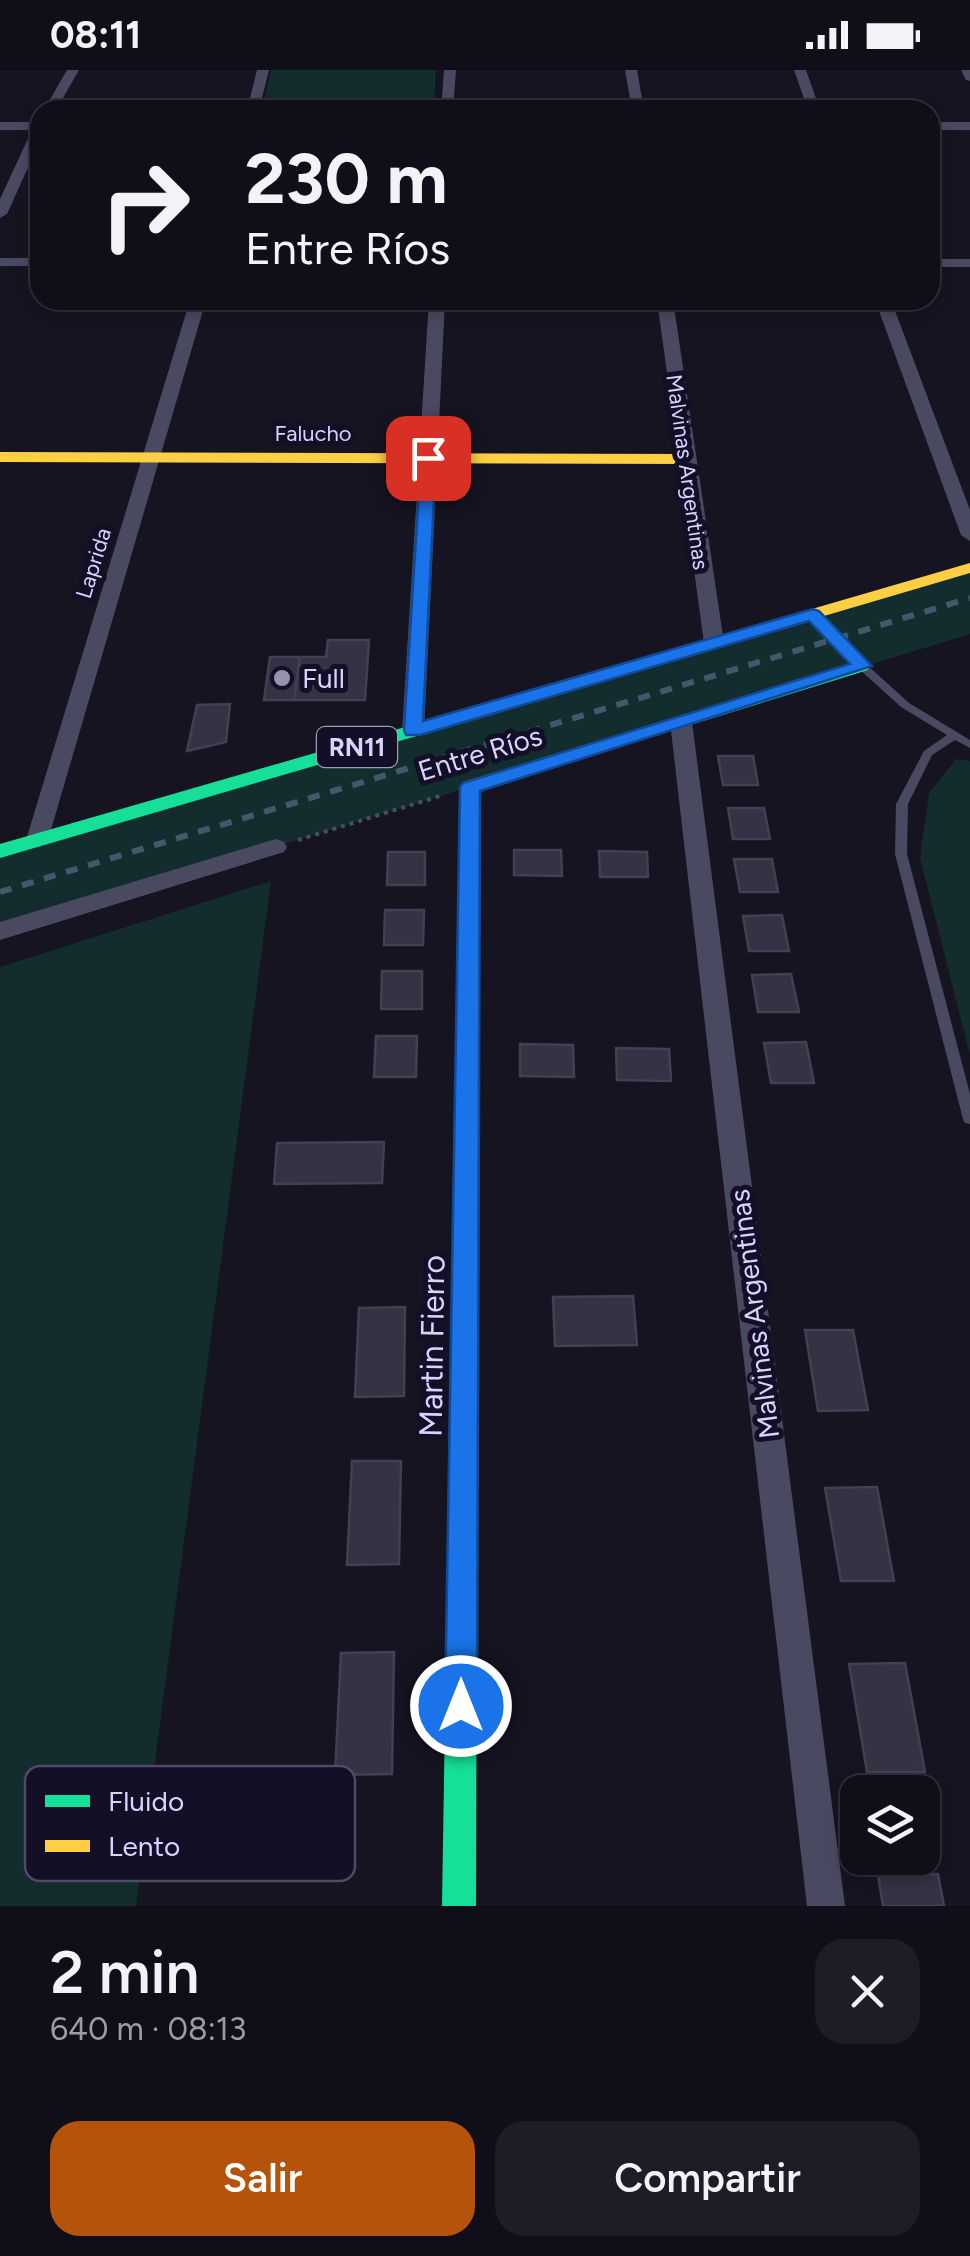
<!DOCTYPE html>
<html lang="es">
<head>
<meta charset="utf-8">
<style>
	:root { --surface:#100f19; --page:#1e1d26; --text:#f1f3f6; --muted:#9c9ca2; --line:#302f38; --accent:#b45309 }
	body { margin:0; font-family:Figtree,sans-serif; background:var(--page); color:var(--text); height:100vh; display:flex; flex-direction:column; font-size:38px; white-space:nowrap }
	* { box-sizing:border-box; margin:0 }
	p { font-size:32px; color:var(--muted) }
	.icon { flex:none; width:55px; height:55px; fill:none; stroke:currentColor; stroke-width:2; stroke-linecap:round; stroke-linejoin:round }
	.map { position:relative; height:1836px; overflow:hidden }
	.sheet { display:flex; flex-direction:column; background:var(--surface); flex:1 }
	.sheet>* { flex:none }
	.hud { position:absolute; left:30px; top:30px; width:910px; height:210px; border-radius:30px; box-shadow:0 5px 15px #0003,0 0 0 2px var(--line); background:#100f19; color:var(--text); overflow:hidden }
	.controls { position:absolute; left:840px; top:1705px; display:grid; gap:20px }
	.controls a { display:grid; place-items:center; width:100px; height:100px; border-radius:20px; background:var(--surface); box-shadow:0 5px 15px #0003,0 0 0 2px var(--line); font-size:50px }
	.pin { position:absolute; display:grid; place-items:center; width:85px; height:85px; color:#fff; margin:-42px; border-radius:20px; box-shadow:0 5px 15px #0006 }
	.me { position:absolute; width:110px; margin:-55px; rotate:0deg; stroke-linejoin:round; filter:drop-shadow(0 0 8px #0008) }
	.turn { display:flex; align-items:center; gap:35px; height:210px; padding:0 50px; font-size:45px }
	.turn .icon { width:130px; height:130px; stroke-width:2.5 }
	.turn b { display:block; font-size:70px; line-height:85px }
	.round { display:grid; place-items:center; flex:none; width:105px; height:105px; border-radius:30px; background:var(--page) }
	.summary { display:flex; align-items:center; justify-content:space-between; height:170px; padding:0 50px }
	h1 { font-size:60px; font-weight:600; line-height:75px }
	.primary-button { display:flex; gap:20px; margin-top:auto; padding:20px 50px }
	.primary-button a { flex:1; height:115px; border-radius:30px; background:var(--accent); color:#fff; font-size:40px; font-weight:600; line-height:115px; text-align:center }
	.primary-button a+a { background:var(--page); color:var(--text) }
	.status { display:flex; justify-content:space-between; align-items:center; height:70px; padding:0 50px; background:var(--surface); direction:ltr }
	.status svg { height:28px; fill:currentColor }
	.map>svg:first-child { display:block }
</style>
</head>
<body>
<div class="status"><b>08:11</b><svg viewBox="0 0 49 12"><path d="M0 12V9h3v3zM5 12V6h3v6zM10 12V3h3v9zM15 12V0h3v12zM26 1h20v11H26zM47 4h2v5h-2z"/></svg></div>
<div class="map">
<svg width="970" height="1836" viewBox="0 0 970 1836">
	<rect width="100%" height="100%" fill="#161421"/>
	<!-- green -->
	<path fill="#132c2d" d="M271,0H436L434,40H262Z
		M970,498V564L0,861V781Z
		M956,689L970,691V985L920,788L929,723Z
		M271,811L136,1836H0V897Z"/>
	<!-- building -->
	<path fill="#343243" stroke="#433f54" stroke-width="2.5" d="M328,570H369L365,630H294L300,587H326Z
		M270,587H300L294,630H264Z
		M230,634L226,672L187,681L197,635Z
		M718,686H753L758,715H723Z
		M728,738H764L770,769H733Z
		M514,780H561L562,806L514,805Z
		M599,781L647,782L648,807H600Z
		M388,782H425V815H387Z
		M734,789H772L778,822H740Z
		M385,840H424L423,875H384Z
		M782,845L789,881H749L743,846Z
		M382,901H422V939H381Z
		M791,904L799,942H758L752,905Z
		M376,966H417L416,1007H374Z
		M806,972L814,1013H771L764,973Z
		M520,974L573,975L574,1007L520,1006Z
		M616,978L669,979L671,1011L617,1010Z
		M384,1072L382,1113L274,1114L277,1073Z
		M633,1226L637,1275L555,1276L553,1227Z
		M405,1237L404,1326L355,1327L359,1238Z
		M805,1260H853L868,1340L818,1341Z
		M352,1391H401L399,1494L347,1495Z
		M877,1417L894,1511H841L825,1418Z
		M394,1582L392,1704L335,1705L341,1583Z
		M905,1593L925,1702H867L849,1594Z
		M938,1804L944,1836H883L878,1805Z"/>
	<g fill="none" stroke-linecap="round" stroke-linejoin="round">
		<!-- path -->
		<path stroke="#44505f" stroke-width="4" stroke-dasharray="4 5" stroke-linecap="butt" d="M298,770L440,726"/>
		<!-- lane -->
		<path fill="#4a4962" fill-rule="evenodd" d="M862,593L866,594L909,633L970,670V678L955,670L932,685L908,734L907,784L970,1024V1054L965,1053L963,1049L895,784L896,734L924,681L947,665L901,637L858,598L857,596Z"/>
		<!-- street -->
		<path fill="#4a4962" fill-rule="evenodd" d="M67,0H79L56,40H44Z
			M257,0H269L259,40H247Z
			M444,0H456L453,40H441Z
			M625,0H637L644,40H632Z
			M794,0H806L820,40H808Z
			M961,0H970V11L966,10Z
			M0,52H40V71L7,144L0,148V129L32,60H0Z
			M930,52H970V60H930Z
			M0,188H40V196H0Z
			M930,189H970V197H930Z
			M190,230H206L48,770L45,775H29L26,770Z
			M429,230H445L424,661L413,668L402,661Z
			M657,230H673L724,573L714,579L704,573Z
			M875,230H891L970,440V471L961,465Z
			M681,645L692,652L845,1836H807L670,652Z
			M276,769L284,772L287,777L284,782L0,870V852Z"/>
		<!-- fast -->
		<path fill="#16e098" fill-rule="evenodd" d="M813,539L819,540L868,592V600L551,698L544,700L534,694L537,690L850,594L804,544Z
			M488,633L497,639L495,643L0,788V774Z
			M466,1068L475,1071L478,1078L476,1836H442L454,1078L457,1071Z"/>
		<!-- slow -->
		<path fill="#ffcf43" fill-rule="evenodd" d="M0,382L685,384L693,389L685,394L0,392Z
			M970,493V503L495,643L488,645L479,639L481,635Z
			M544,688L554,694L551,698L480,721L478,1078L475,1085L466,1088L457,1085L454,1078L460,717L463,712Z"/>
		<!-- rail -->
		<path stroke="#43596b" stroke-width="6" stroke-dasharray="12 11" stroke-linecap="butt" d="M0,822L970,528"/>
	</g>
	<!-- route -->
	<path fill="#1a73e8" stroke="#114b97" stroke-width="2.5" d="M428,383L436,388L423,651L813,539L819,541L872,596L480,721L477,1636L472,1648L461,1652L449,1648L445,1636L460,717L463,713L850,594L809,551L420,665H406L404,660L421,388Z"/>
	<!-- markers -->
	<circle fill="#9591b1" stroke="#130f26" stroke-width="4" cx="282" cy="608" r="10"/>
	<g text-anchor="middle" stroke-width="10" stroke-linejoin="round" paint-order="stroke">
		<!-- far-street labels -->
		<g font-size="22" fill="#d9d4ff" stroke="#130f26">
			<text x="313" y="371">Falucho</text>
			<text transform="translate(688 402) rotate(82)" y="8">Malvinas Argentinas</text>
			<text transform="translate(93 493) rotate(-73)" y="8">Laprida</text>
		</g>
		<!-- shield labels -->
		<rect fill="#130f26" stroke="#9e99be" stroke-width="2.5" x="317" y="657" width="80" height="40" rx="8"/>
		<g font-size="25" font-weight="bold" fill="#d9d4ff">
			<text x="357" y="686">RN11</text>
		</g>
		<!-- poi labels -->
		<g font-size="28" fill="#d9d4ff" stroke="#130f26" text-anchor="start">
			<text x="302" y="618">Full</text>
		</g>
		<!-- street labels -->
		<g font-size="28" fill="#d9d4ff" stroke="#130f26">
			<text transform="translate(480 683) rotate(-17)" y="10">Entre Ríos</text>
			<text transform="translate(754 1244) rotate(-97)" y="10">Malvinas Argentinas</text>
		</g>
		<!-- near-street labels -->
		<g font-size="32" fill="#d9d4ff" stroke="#130f26">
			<text transform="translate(432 1276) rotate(-89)" y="11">Martin Fierro</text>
		</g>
	</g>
	<!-- legend -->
	<rect x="25" y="1696" width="330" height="115" rx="15" fill="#130f26" stroke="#4e4a67" stroke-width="2.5"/>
	<rect x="45" y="1725" width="45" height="12" fill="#16e098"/>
	<rect x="45" y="1770" width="45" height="12" fill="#ffcf43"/>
	<g font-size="28" fill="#d9d4ff">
		<text x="108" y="1741">Fluido</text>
		<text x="108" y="1786">Lento</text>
	</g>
</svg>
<div class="controls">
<a><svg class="icon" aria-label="layers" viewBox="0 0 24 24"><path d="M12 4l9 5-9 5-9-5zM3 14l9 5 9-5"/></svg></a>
</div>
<div class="pin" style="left:428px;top:388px;background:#d93025"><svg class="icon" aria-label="arrive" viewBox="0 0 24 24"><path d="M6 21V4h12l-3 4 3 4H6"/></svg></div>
<svg class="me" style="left:461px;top:1636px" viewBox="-20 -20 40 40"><circle r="17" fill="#1a73e8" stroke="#fff" stroke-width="3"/><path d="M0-11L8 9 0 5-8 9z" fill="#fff"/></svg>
<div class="hud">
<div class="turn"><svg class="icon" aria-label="right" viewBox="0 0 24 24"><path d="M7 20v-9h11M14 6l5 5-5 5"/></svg><div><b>230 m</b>Entre Ríos</div></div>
</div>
</div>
<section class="sheet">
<div class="summary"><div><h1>2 min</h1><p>640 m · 08:13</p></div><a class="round"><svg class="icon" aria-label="close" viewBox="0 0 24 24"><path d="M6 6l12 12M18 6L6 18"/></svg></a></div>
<div class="primary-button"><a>Salir</a><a>Compartir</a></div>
</section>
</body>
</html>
